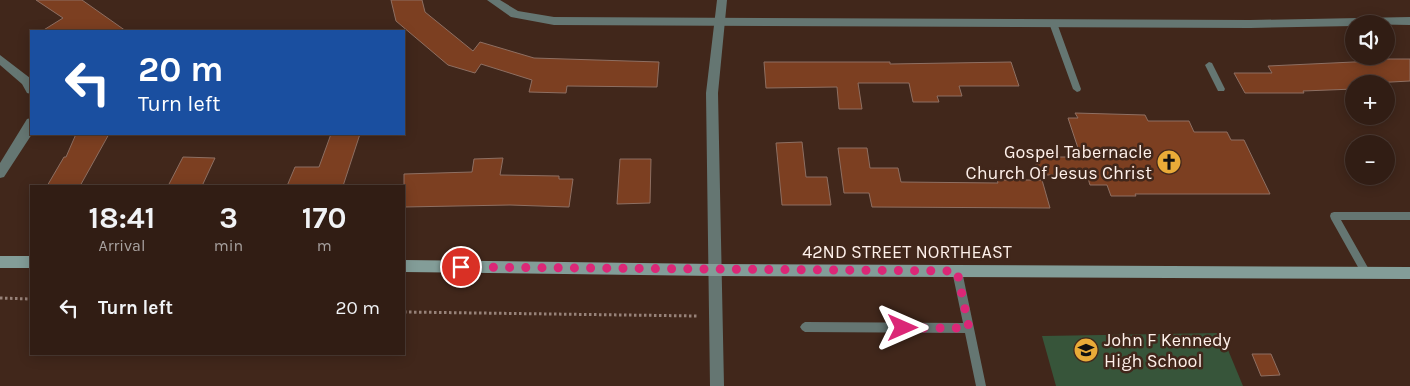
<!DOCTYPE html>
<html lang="en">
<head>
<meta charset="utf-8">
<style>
	:root { --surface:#311d14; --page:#3d2a22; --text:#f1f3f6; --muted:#a8a2a0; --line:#4c3b34 }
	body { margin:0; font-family:Karla,sans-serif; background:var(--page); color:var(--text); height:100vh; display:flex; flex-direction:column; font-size:19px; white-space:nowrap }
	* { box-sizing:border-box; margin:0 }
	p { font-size:16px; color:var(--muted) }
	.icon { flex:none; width:28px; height:28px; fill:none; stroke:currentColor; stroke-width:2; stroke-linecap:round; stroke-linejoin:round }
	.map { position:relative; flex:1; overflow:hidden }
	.panel { position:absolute; left:30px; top:185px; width:375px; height:170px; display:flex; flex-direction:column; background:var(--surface); border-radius:0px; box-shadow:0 2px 12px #0003,0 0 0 1px var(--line) }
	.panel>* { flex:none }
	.top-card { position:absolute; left:30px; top:30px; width:375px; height:105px; border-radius:0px; box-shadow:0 2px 12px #0003,0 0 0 1px var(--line); background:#1a4fa0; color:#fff; overflow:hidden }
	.buttons { position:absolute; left:1345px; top:15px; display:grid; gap:10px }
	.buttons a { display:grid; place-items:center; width:50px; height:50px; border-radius:50%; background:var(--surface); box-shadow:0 2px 12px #0003,0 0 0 1px var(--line); font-size:25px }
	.pin { position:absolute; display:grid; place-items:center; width:42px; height:42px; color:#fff; margin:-21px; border:2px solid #fff; border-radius:50%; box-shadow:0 1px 5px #0007 }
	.me { position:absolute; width:55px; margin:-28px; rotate:90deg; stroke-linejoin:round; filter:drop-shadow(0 0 4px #0008) }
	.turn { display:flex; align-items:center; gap:18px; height:105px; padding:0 25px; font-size:22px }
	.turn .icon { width:65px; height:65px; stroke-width:2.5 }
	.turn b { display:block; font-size:35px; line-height:42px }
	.eta { display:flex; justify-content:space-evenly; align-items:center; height:85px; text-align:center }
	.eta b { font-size:30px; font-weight:700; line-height:35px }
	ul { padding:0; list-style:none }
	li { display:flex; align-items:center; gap:15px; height:75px; padding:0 25px }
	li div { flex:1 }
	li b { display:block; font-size:19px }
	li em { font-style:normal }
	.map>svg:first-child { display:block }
</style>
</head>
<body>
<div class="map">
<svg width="1410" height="386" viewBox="0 0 1410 386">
	<rect width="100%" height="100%" fill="#41271b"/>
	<!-- green -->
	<path fill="#37553a" d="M1221,333L1243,386H1056L1042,336Z"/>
	<!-- building -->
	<path fill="#7c3f21" stroke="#8e6f62" d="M36,0H82L126,31H42L63,18Z
		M391,0H422L425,12L473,51L480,42L534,58L659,62L657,87L567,86L566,93L529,92L532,80L481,64L475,73L448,65L396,21Z
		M1374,59H1410V81L1354,84V89L1303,91L1304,93H1245L1234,73H1272L1268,66L1375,61Z
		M764,62H890V64L1011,62L1019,86H959L962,96H937L939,102H913L909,83H858L862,109H839L837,87L766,88Z
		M1075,113L1145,115L1148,121H1189L1194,132H1227L1231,140H1244L1270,194H1135L1136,196H1111L1107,185H1090L1087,175H1039L1034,157H1081L1068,118H1078Z
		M76,134H109L80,186H47L64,157H66Z
		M331,134H360L343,186H287L295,167H319Z
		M802,142L806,177H827L831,205H782L776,143Z
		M838,148H867L870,168H898L901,182L998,183L997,180H1042L1050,208L872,207L869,193H844Z
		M183,157L215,158L202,186H168Z
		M503,158L500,175L559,176V179H573L569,207L510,205L404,207V174L472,172L474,159Z
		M620,159H651L650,203L617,204Z
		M1252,354H1271L1280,375L1261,376Z"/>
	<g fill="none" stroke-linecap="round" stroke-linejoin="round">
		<!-- path -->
		<path stroke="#978279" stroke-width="3" stroke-dasharray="2.5 2.5" stroke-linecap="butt" d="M0,298L31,299
			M404,312L698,316"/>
		<!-- service -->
		<path fill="#657672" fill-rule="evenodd" d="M1053,20L1057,23L1081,89L1080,91L1077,92L1073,89L1049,23Z
			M1209,62L1212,63L1225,89L1224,91H1218L1205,65Z
			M1334,212H1410V220H1341L1371,273L1369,276L1366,277L1363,276L1331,219L1330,216L1331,213Z
			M957,267L960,268L962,271L986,386H976L965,333L805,332L802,330L800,327L802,324L805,322L963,323L952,271L954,268Z"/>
		<!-- minor -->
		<path fill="#657672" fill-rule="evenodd" d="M487,0H500L518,11L554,17L1250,20L1410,17V25L1354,24V26L1250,28L554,25L511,17Z
			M0,55L30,78L31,94L27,93L22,84L0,65Z
			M31,118L32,134L4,177L0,178V163L27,119Z"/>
		<!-- tertiary -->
		<path fill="#657672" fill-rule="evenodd" d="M717,0H727L718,93L724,386H710L706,93Z"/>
		<!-- secondary -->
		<path fill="#839d98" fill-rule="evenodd" d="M0,256H31V268H0Z
			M404,260L715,264L1410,267V279L715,276L404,272Z"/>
	</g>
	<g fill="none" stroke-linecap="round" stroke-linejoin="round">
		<!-- route -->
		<path stroke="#db2777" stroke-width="9" stroke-dasharray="0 16.2" d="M461,267L957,271L969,328H903"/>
	</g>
	<!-- icons -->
	<defs>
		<symbol id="church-disc" viewBox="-11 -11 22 22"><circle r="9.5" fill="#e9ab38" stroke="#41271b"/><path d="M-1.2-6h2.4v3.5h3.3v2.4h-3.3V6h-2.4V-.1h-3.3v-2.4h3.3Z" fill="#111"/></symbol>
		<symbol id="school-disc" viewBox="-11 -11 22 22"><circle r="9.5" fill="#e9ab38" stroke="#41271b"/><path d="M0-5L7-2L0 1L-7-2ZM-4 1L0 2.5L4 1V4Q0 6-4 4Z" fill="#111"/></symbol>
	</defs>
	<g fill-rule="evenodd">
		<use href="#church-disc" x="1155" y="148" width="28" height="28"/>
		<use href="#school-disc" x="1072" y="336" width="28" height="28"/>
	</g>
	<g text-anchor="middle" stroke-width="5" stroke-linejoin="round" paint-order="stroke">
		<!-- poi labels -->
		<g font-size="18" fill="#fef0ea" stroke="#41271b" text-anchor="end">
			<text x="1152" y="158">Gospel Tabernacle<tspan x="1152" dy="21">Church Of Jesus Christ</tspan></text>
			<text x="1104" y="346" text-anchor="start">John F Kennedy<tspan x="1104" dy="21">High School</tspan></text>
		</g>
		<!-- street labels -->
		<g font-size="18" fill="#fef0ea" stroke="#41271b">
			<text x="907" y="258">42ND STREET NORTHEAST</text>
		</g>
	</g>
</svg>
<div class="buttons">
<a><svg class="icon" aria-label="sound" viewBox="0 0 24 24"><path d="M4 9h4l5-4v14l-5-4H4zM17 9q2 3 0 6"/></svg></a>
<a>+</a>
<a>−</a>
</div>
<div class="pin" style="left:461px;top:267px;background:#d93025"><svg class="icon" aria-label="arrive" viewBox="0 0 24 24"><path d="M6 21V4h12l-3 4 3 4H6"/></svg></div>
<svg class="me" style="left:903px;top:328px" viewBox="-20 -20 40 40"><path d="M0-17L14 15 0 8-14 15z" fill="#db2777" stroke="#fff" stroke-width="4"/></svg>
<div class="top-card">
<div class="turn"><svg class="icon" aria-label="left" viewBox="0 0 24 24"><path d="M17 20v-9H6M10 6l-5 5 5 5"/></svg><div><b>20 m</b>Turn left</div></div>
</div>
<section class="panel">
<div class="eta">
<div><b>18:41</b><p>Arrival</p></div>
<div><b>3</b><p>min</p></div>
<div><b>170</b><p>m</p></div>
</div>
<ul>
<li><svg class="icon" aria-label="left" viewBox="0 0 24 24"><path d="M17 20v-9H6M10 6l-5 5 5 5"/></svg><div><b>Turn left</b></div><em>20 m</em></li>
</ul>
</section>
</div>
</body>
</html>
